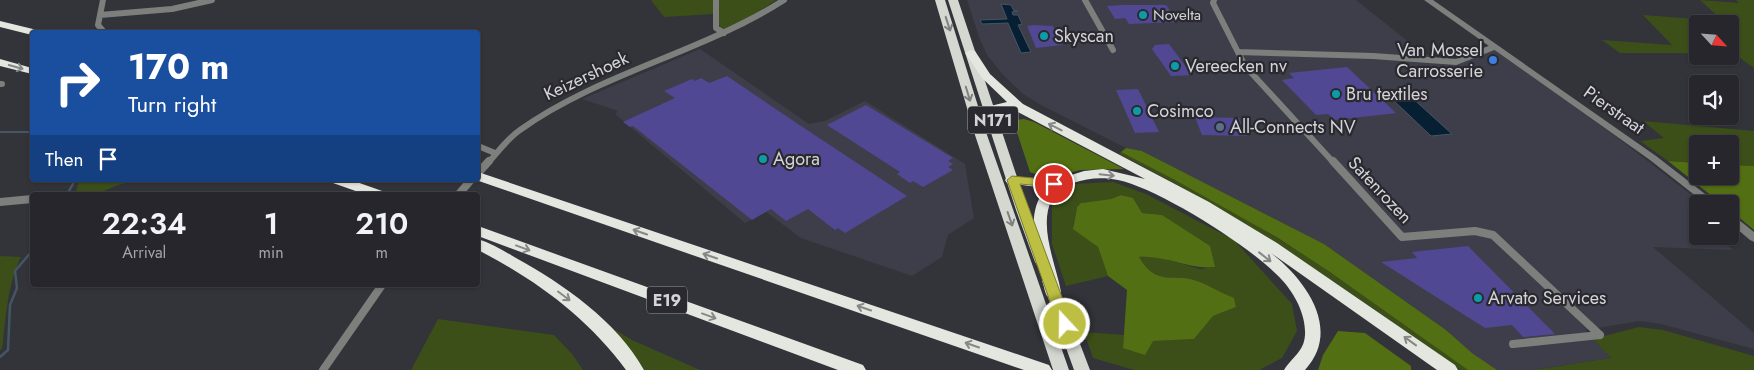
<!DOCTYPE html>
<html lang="en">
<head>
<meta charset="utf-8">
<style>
	:root { --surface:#26262c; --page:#323238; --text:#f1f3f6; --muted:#a4a5a9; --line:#424348 }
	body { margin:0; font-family:Jost,sans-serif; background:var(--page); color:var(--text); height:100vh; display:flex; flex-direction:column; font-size:19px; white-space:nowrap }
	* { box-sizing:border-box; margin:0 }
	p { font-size:16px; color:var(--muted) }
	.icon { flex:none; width:28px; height:28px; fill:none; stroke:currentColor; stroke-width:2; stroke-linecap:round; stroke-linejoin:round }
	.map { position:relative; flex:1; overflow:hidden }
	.details { position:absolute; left:30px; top:192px; width:450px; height:95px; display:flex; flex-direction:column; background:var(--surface); border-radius:5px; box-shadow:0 1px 4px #0004,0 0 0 1px var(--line) }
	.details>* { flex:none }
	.top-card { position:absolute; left:30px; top:30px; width:450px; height:152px; border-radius:5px; box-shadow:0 1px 4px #0004,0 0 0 1px var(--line); background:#1a4fa0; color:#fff; overflow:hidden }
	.needle { width:32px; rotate:116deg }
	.fabs { position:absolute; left:1689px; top:15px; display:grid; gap:10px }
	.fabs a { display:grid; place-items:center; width:50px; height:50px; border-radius:5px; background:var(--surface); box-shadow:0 1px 4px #0004,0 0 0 1px var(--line); font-size:25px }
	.pin { position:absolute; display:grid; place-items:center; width:42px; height:42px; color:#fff; margin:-21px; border:2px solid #fff; border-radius:50%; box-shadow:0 1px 5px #0007 }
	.me { position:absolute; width:55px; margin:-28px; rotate:339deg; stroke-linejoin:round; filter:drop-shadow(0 0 4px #0008) }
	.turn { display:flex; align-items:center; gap:18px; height:105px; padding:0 15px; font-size:22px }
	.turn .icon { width:65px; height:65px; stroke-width:2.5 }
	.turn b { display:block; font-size:35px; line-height:42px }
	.then { display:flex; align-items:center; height:48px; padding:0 15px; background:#0003; gap:10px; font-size:19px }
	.eta { display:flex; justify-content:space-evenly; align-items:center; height:85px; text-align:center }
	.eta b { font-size:30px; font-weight:600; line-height:35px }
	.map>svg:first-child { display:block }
</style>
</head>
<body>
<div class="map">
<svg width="1754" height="370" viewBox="0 0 1754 370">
	<rect width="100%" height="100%" fill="#33333a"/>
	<!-- built -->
	<path fill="#3e3e4a" d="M967,0H1356L1424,54L1459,59L1490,45L1627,145L1703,204H1698L1697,216H1696L1698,236H1717L1733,250L1653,247L1754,333V349L1661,324L1640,321L1585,330L1611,358L1532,370H1497L1472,353L1446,330L1324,244L1142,151L1126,148L1041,105L1023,94L1003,75L987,55L979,37Z
		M700,49L809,124L825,121L865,101L965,164L974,218L948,235L942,257L912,276L801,238L766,212L745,223L615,114L618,111L582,99Z"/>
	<!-- green -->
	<path fill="#3c4f19" d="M651,0H713V14L664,17Z
		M717,0H776L747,19L722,30L717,21Z
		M1700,0L1739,3L1736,0H1754V68L1733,53H1730V24H1698L1697,53H1620L1602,40L1672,45L1643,15L1723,21Z
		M1643,121L1754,131V166L1730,165V144H1698L1697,163L1668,161L1640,141L1664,138Z
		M1121,152C1174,179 1227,207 1277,238C1343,278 1405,325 1468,370H1460C1350,291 1240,215 1119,154Z
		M79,180H161C150,181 137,181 125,183C108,187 95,200 76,192Z
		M1113,182L1146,194L1234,240L1292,304L1297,331L1282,358L1259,370H1134L1093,358L1084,332L1124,335L1123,348L1153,341L1194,339L1213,316L1236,307L1234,299C1221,293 1208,284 1194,280C1169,273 1158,287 1139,257H1158L1200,269L1215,267L1162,215L1142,213L1133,198L1121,195L1111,199L1081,203L1077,207L1073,226L1098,247L1108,276L1066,286L1052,244V205L1074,184Z
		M0,256L21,257C7,285 6,318 2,349L0,350Z
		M438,319L554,335L572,354L583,370H411Z
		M1639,327L1663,330L1754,356V370H1533L1611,358L1593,339Z
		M615,330L632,340L700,370H644L629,349L613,332Z"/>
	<!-- forest -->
	<path fill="#536f13" d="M1024,119L1034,122L1124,169L1080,170L1047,179L1030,172L1014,123L1015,120Z
		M1126,148L1142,151L1324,244L1446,330L1472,353L1497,370H1468L1330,272L1278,238L1175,180L1121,152Z
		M1668,161L1697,163L1698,176H1730V165L1754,166V230L1730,210V204H1722Z
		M1121,195L1133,198L1142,213L1162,215L1210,246L1215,267C1189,270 1166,255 1139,257C1157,287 1171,273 1194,280C1208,284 1221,293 1234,298L1236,307L1213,316L1194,339L1153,341L1145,355L1123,348L1127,290L1108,276L1098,247L1073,229L1077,207L1081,203L1111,199Z
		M1338,331L1365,333L1411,366V370H1318L1323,355Z"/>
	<!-- water -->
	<path fill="#061f32" stroke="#445564" d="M1001,4L1011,5L1014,11H1018L1012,12L1013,15H1018L1022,24L1018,25L1031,52L1021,53L1008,23L982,24L980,20L1007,19Z
		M1409,95L1452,134L1431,136L1390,97Z"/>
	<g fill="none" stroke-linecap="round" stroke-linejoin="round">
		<!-- stream-far1 -->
		<path stroke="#445564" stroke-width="2" d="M0,132H32"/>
		<!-- stream -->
		<path stroke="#445564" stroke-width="2.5" d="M69,191L75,180
			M0,357L8,350L10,305L17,288L15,271L32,251"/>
	</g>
	<!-- building -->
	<path fill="#504893" d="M1123,5H1166L1178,22L1129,24L1125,18L1115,19L1107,6Z
		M1033,25L1053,26L1062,45L1036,48L1027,26Z
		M1169,44L1192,75L1171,76L1152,49L1155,45Z
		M1347,67L1396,113L1335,120L1328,114L1316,115L1282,80L1294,78L1289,73Z
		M727,76L798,124L907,196L845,233L838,228L835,230L808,209L786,221L771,209L752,220L633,126L630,127L623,122L675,98L664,91L692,79L695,81L701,78L709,83Z
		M1138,89L1159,132L1135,133L1116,90Z
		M866,105L953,158L948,161L953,164L948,167L953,170L923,187L913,181L910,183L897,174L900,172L827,125Z
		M1195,117L1239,118L1247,136L1202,135Z
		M1468,246L1555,334L1523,337L1512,325L1485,328L1381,262L1417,258L1412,252Z"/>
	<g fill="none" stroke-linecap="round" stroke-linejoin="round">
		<!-- minor-far1 -->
		<path stroke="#7d7f7c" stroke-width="6" d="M103,0L98,25L104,32
			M716,0V28L724,33
			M1085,0L1113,50
			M1214,0L1213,3L1245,66L1334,163
			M100,15L172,9L212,0
			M1238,52L1373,56L1456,62L1494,47
			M0,84H2
			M478,146L495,153
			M488,163C498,152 508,138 520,130C600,73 701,53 784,0"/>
		<!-- minor -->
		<path stroke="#7d7f7c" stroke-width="8" d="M1333,161L1402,237L1475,231L1493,235L1600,335
			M478,173L489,161
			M458,195L471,180
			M0,202L32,199
			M1513,344L1600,335
			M323,370L382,285"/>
		<!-- tertiary -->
		<path fill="#7d7f7c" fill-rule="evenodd" d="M1424,0H1433L1656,156L1718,204H1706L1650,160Z
			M1730,215L1734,216L1754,232V242L1750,240L1730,223Z"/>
		<!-- trunk -->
		<path fill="#d4d8d1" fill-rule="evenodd" d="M935,0H945L987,135L1069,370H1053L975,135Z
			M948,0H958L1028,210L1049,262L1047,265H1037L1035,262L1016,210Z
			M1049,276L1054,278L1056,281L1090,370H1074L1042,281L1044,278Z"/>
		<!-- motorway -->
		<path fill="#e3e7df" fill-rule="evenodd" d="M0,21L37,30L38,32H32V35L0,27Z
			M971,50L975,51L990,74L1023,104L1209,202L1277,243L1455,365L1458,370H1437L1271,253C1306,280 1342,330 1305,370H1284C1292,357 1304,352 1305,335C1306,315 1295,294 1282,280C1255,249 1158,188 1118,180C1102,177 1088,178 1073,183C1065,186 1056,191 1052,199C1038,226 1056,264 1061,292L1059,296H1047C1043,288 1043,278 1041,270C1035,242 1026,212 1046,188L1007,183L1005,180L1007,177L1059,179L1084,171L1103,169L1145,179L1016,111L986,113L984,110L986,107L1007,102L982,78L965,53Z
			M0,59L32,68V74L0,66Z
			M478,172L1049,365L1052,370H1024L476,180Z
			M331,180H351L385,192L387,195H367L333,183Z
			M478,226L863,365L866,370H838L478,236Z
			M478,239C491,243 504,251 516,258C563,284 617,321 644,370H626C587,317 536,280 478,250Z"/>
	</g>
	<!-- one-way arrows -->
	<defs><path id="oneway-shaft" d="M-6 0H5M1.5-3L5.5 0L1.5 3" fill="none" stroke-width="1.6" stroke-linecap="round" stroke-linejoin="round" transform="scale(1.25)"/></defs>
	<g stroke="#7e8080">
		<use href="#oneway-shaft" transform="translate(948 24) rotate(72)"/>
		<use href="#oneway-shaft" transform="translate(968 94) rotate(73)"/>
		<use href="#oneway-shaft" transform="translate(1010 219) rotate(71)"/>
	</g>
	<g stroke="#868887">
		<use href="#oneway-shaft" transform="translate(16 67) rotate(16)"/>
		<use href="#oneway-shaft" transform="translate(1055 127) rotate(-153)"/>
		<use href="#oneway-shaft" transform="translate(1107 175) rotate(6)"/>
		<use href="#oneway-shaft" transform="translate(640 232) rotate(-161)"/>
		<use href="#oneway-shaft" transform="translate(523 248) rotate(20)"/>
		<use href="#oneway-shaft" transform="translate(710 256) rotate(-161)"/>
		<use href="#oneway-shaft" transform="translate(1265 257) rotate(38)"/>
		<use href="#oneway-shaft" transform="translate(564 296) rotate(37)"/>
		<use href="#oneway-shaft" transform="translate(864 308) rotate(-161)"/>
		<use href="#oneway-shaft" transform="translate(709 316) rotate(20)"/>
		<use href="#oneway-shaft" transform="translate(1410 341) rotate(-144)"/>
		<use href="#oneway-shaft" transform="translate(972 345) rotate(-161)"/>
	</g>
	<!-- route -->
	<path fill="#bdbf43" stroke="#7b7c2c" d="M1012,176L1054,180L1060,184L1054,187L1020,184L1072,324L1070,327H1060L1058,324L1007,180Z"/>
	<!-- markers -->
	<g fill="#0f9aa8" stroke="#29292f" stroke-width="2">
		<circle cx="1143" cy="15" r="5"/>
		<circle cx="1044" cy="36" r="5"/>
		<circle cx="1175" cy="66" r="5"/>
		<circle cx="1336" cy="94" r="5"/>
		<circle cx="1137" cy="111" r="5"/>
		<circle cx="763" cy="159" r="5"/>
		<circle cx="1478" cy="298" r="5"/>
	</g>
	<circle fill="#3f7fe0" stroke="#29292f" stroke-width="2" cx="1493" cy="60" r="5"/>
	<circle fill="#5c6f8a" stroke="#29292f" stroke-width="2" cx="1220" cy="127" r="5"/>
	<g text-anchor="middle" stroke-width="4.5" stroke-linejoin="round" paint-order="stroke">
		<!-- far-poi labels -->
		<g font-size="15" fill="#d4d4d8" stroke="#29292f" text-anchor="start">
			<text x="1153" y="20">Novelta</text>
		</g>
		<!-- shield labels -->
		<g fill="#29292f" stroke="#a1a1a5" stroke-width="1">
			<rect x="968" y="106.5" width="50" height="27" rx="4"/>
			<rect x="647" y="286.5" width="40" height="27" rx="4"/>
		</g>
		<g font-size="16" font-weight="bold" fill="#d4d4d8">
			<text x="993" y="126">N171</text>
			<text x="667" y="306">E19</text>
		</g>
		<!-- poi labels -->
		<g font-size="18" fill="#d4d4d8" stroke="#29292f" text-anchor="start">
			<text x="1054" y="42">Skyscan</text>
			<text x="1483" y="56" text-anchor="end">Van Mossel<tspan x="1483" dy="21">Carrosserie</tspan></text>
			<text x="1185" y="72">Vereecken nv</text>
			<text x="1346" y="100">Bru textiles</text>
			<text x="1147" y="117">Cosimco</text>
			<text x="1230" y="133">All-Connects NV</text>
			<text x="773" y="165">Agora</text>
			<text x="1488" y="304">Arvato Services</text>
		</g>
		<!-- street labels -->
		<g font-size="18" fill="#d4d4d8" stroke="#29292f">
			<text transform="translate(586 76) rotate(-25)" y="6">Keizershoek</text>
			<text transform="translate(1614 110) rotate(35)" y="6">Pierstraat</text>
			<text transform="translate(1380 190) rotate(47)" y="6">Satenrozen</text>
		</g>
	</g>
</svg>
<div class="fabs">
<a><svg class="needle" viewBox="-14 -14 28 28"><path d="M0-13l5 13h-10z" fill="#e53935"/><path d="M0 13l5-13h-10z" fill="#a4a5a9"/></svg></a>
<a><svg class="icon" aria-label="sound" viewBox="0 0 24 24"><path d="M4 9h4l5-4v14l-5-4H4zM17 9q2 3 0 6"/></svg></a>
<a>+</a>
<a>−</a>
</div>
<div class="pin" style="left:1054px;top:184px;background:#d93025"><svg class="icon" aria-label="arrive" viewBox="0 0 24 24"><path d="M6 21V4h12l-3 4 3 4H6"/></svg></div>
<svg class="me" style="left:1065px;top:324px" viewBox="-20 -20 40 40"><circle r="17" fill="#bdbf43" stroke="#fff" stroke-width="3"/><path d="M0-11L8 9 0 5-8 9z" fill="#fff"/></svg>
<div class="top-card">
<div class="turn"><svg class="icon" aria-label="right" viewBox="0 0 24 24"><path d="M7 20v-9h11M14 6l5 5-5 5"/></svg><div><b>170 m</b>Turn right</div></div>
<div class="then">Then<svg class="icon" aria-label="arrive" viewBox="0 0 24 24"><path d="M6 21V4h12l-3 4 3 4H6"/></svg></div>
</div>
<section class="details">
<div class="eta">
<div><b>22:34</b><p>Arrival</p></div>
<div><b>1</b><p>min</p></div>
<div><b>210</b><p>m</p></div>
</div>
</section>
</div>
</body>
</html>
